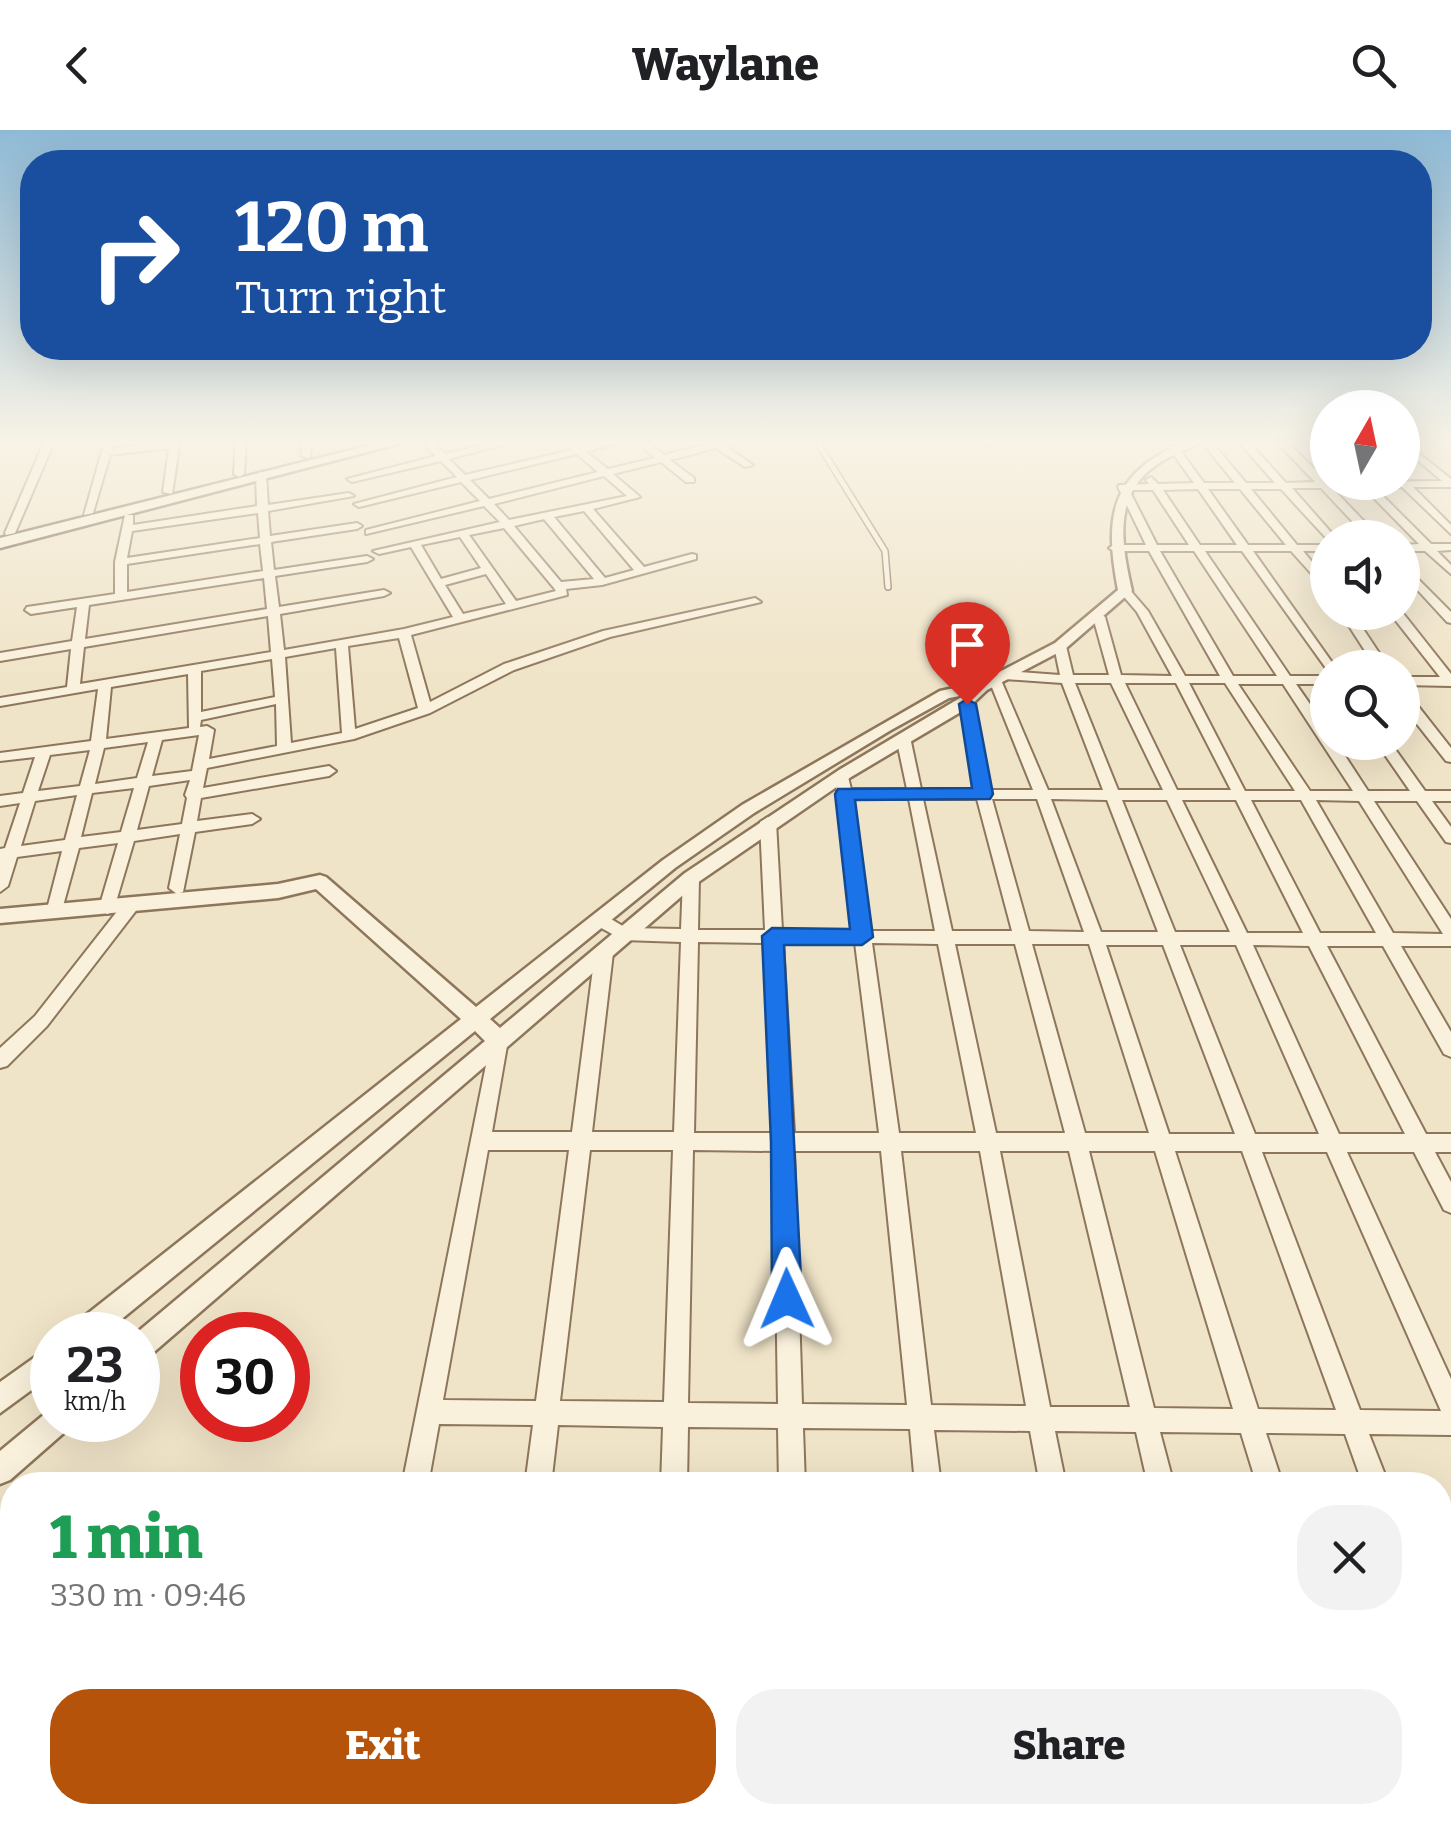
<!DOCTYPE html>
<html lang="en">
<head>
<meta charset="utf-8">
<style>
	:root { --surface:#fff; --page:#f2f2f2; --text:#202124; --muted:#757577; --accent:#b45309 }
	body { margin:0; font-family:Bitter,serif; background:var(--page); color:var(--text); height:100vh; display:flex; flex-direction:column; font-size:38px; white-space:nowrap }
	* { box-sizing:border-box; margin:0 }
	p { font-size:32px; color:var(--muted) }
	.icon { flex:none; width:55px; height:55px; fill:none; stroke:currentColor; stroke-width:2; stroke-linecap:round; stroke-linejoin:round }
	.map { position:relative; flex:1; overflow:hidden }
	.details { position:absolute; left:0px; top:1342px; width:1452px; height:352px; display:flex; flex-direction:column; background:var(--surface); border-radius:40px 40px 0 0; box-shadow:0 10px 40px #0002 }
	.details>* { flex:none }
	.guide { position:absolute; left:20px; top:20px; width:1412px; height:210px; border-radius:40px; box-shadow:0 10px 40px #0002; background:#1a4fa0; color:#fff; overflow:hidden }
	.needle { width:65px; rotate:9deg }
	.fabs { position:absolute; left:1310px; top:260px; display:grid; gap:20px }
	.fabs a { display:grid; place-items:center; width:110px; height:110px; border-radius:50%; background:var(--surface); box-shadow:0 10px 40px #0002; font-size:50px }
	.speed { position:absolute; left:30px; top:1182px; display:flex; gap:20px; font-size:50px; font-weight:700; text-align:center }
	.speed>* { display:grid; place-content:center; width:130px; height:130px; border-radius:50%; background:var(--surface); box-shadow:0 10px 40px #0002; line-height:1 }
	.speed small { font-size:25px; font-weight:400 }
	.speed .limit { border:15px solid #d22; background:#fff; color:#111 }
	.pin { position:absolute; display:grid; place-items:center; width:85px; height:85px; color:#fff; margin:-102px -42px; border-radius:50% 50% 50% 0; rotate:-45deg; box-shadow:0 0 10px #0007 }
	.pin .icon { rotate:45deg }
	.me { position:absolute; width:110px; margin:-55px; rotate:359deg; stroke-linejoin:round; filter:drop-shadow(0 0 8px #0008) }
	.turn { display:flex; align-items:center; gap:35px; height:210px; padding:0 50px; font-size:45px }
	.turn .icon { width:130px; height:130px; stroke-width:2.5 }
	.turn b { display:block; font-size:70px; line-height:85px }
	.round { display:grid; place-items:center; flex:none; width:105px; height:105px; border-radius:40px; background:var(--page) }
	.summary { display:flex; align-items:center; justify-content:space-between; height:170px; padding:0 50px }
	h1 { font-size:60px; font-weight:800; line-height:75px; color:#1e9e55 }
	.primary-button { display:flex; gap:20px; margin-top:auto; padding:20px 50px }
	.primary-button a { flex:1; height:115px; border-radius:40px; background:var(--accent); color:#fff; font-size:40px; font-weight:800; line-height:115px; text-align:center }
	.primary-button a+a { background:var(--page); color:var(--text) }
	header { display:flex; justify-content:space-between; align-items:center; height:130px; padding:0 50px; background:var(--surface); font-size:45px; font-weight:800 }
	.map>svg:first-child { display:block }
</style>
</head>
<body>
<header><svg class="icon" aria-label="back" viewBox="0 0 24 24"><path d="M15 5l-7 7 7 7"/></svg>Waylane<svg class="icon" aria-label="search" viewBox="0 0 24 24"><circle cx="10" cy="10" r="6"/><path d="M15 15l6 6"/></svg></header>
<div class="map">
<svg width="1451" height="1693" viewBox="0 0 1451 1693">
	<rect width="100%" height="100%" fill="#f0e4c8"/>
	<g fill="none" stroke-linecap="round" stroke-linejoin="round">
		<defs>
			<path id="service" d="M816,310L885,421L888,457"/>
			<path id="minor" d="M45,310H55L15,403L6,405L5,403Z
				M105,310H115L112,319L180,310L172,364L163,362L169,318L110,325L93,383L84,385Z
				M236,310H246L244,344L239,347L234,344Z
				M301,310H311L310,328L302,326Z
				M421,310H431L445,324L504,310H520L449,329L465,345L572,320L561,310H571L581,317L612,310H628L586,322L608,339L655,328L634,310H645L664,325L709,314L707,310H742L725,316L753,335L745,337L716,318L670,330L694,348V352H686L661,332L613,344L640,367L593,379L644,437L692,424L696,425V429L602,455L566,459L567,465L411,505L430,572L504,534L603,501L755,468L761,472L610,507L514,540L430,583L354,609L207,638L203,658L329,636L336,641L329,646L201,668L197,691L252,684L260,689L252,694L195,702L183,762L177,764L169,758L180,704L134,711L113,782L107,784L99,778L118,713L79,718L60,787H48L46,783L62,721L17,727L8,756L0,762V719L5,718L20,673L0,676V666L23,663L35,627L0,631V623L91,611L98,559L0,576V568L67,557L71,519L0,531V523L72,511L77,477L31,484L25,480L27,477L115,464V432L125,385H133V395L257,376L256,345L261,342L266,345L268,375L349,363L354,366L268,381L270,406L357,393L362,396L357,399L271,412L274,440L367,426L373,429L367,432L275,446L279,477L384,460L390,463L384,466L280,484L284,520L404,499L453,487L411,417L379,424L373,421L500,392L484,376L366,404V400L480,371L461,352L359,377L354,374L457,347L441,331L352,352L347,349L436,326ZM577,324L598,342L489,369L470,350ZM604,346L627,366L509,390L494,374ZM584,381L634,440L605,448L554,387ZM258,383L260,408L127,428L132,401ZM544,389L594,449L561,452L514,396ZM504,398L554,458L556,461L516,471L469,405ZM460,407L481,438L441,449L421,415ZM260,414L263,441L127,462V434ZM486,444L506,474L463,484L445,455ZM264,448L267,479L85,509L89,475ZM268,486L271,522L80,554L84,517ZM399,508L418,578L355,599L348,516ZM336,518L342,603L291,613L285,527ZM272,529L275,567L201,582V541ZM188,544L189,598L106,609L111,557ZM276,574L277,616L209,629L214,600L207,596L200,597L201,590ZM199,605L192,641L152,646L162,610ZM148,612L137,648L95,654L104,618ZM90,620L80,656L38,661L50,625ZM190,650L185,665L187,668L182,694L137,700L149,656ZM134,658L121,702L81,707L92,663ZM77,665L65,710L21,716L35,671Z
				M979,310H989L993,314L985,316Z
				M1200,310H1210L1246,353H1275L1237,310H1247L1286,353L1315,352L1275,310H1285L1328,352L1442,351L1402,317V310L1451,349V357H1413L1451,395V404L1402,357L1375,358L1431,414H1451V420L1437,421L1451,435V444L1425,421H1402V415L1419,414L1364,358H1332L1380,408H1368L1321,358H1292L1336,408H1328V410L1281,359H1251L1297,415H1328V421H1303L1328,451V462L1291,421H1253L1336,538H1328V541L1242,421H1205L1290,546H1328V554H1296L1328,600V612H1336L1368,661H1410L1376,612H1390L1425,661H1451V671H1432L1451,697V713L1446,712L1417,671H1374L1451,789V816H1401L1451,902V927L1444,924L1383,816H1327L1426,1004H1451V1022H1435L1451,1052V1083L1444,1080L1414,1022H1347L1451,1249V1305L1369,1304L1389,1355H1363L1345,1304L1266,1303L1283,1355H1257L1241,1303L1160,1302L1174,1355H1148L1136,1302L1055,1301L1066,1355H1040L1030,1301L934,1300L941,1355H915L910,1299L803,1298L805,1355H779L778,1298L688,1297L687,1355H661L663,1297L558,1295L551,1355H525L533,1295L439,1294L428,1355H402L492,905L499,902L506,905L508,910L492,1002H572L595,823L604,816L610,818L613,823L592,1002H674L681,812L623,810L594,794L592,790L594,786H606L626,798L681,799L683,748L691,742L699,748L698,800H765L760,692L768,687L776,692L782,800L854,801L835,646L842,641L847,643L851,659H907L896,607L903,603L910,607L921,659L975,660L960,574L967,570L974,574L990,660H1033L989,550L995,546L1001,550L1048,660H1103L1062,553L1005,549L999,545L1005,541L1060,545L1054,516L1060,512L1066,516L1073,545H1109L1093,487L1099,483L1105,487L1121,545L1172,546L1137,482L1119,461L1125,458L1129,459L1148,481L1185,546H1220L1149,421H1114L1109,418L1114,415H1146L1118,357L1119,355L1149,354L1146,350L1151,347L1158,354L1194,353L1169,318L1171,316H1177L1204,353H1235ZM1198,359L1237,415H1200L1163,360ZM1208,359H1240L1286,415H1248ZM1129,360H1153L1189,415H1157ZM1160,421H1194L1277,546H1233ZM1075,553H1111L1163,660H1118ZM1125,553H1176L1231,660H1177ZM1189,553H1225L1295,661H1245ZM1238,554H1283L1353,661H1310ZM852,669H909L935,801H871ZM923,669H977L1012,801H952ZM992,669H1037L1084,802L1029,801ZM1051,669L1107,670L1158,802H1101ZM1122,670H1167L1230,802H1175ZM1182,670H1236L1303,803H1247ZM1251,670H1301L1376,803H1320ZM1316,670L1359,671L1443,804L1393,803ZM698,812L766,813L774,1003H694ZM783,813H855L879,1003H794ZM872,813L938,814L976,1003H899ZM955,814H1015L1065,1003H996ZM1032,814H1089L1149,1003H1085ZM1106,815H1163L1235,1004H1169ZM1180,815H1236L1319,1004H1255ZM1253,815L1309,816L1405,1004H1339ZM488,1020H569L536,1271L443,1270ZM590,1020H673L664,1272L560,1271ZM693,1020L774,1021L778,1274L688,1273ZM794,1021H881L907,1275L802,1274ZM901,1021H980L1026,1276L931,1275ZM1000,1021H1069L1130,1277H1050ZM1089,1021H1155L1233,1279L1154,1278ZM1175,1021H1242L1336,1280L1258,1279ZM1262,1022H1327L1441,1281L1360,1280Z
				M1317,310H1327L1328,319Z
				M1402,433L1451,482V493L1447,492L1402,443Z
				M1340,482H1352L1389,538H1376Z
				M1389,482H1402L1451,544V556L1402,555V547H1440Z
				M1402,561L1407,562L1451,618V632L1446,631L1402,575Z
				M132,768L138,770L140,774L138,778L47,896L7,936L0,938V918L35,886L126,770Z
				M1440,1508L1451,1515V1565L1440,1559Z
				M12,1576V1604L0,1608V1580Z
				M1440,1592H1451V1622H1440Z
				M89,1682H119L118,1693H88Z
				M489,1682H519L518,1693H488Z
				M956,1682H986L987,1693H957Z
				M1038,1682H1089L1084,1693H1034Z
				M1106,1682H1136L1138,1693H1108Z
				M1251,1682H1281L1283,1693H1253Z
				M1395,1682H1425L1429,1693H1399Z"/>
			<path id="tertiary" d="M1190,310H1204C1189,320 1170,324 1155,336C1112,366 1122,417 1132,461L1065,519L987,560L969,577L851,647L697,753L147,1228L138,1232V1205H134L485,911L475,901L102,1205H68L72,1196L461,889L316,759L278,768L0,793V779L278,754L320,745L326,747L476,877L663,730L742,675L940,561L978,553L1055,513L1118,460C1103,382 1112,341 1190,310ZM965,565L839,640L685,743L500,898L490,889L675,738L754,683L891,600L949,568Z
				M52,1215V1245L0,1283V1252Z
				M52,1278V1290H71L67,1300L10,1350L0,1354V1321Z"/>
			<path id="secondary" d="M391,310H413L0,418V408Z"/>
		</defs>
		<!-- service casing -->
		<use href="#service" stroke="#8d765c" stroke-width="8"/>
		<!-- minor casing -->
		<use href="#minor" stroke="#8d765c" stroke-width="4"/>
		<!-- tertiary casing -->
		<use href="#tertiary" stroke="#8d765c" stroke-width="5"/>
		<!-- secondary casing -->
		<use href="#secondary" stroke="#6f573f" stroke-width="5"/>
		<!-- service -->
		<use href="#service" stroke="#faf1dc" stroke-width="5"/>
		<!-- minor -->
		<use href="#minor" fill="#faf1dc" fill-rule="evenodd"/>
		<!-- tertiary -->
		<use href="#tertiary" fill="#faf1dc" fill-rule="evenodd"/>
		<!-- secondary -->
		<use href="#secondary" fill="#faf1dc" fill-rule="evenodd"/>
	</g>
	<!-- sky -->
	<linearGradient id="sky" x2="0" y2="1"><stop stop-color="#8fbad6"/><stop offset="0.57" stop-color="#f8f3e6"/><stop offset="1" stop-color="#f8f3e6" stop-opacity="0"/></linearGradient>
	<rect width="1451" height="547" fill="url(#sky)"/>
	<!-- route -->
	<path fill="#1a73e8" stroke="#114b97" stroke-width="2.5" d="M967,569L976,574L993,664L990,669L855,670L873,807L862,815H784L802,1169L797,1179L787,1183L777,1179L772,1169L771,1012L762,806L772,798L850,799L835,664L838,659L972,658L959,574Z"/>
</svg>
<div class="fabs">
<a><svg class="needle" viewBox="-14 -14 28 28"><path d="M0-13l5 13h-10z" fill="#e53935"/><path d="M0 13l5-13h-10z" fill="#757577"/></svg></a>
<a><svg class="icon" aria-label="sound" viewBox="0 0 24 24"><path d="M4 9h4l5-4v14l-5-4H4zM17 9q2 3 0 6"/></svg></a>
<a><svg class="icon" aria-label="search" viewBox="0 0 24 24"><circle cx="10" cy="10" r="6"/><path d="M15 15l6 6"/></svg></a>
</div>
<div class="speed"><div>23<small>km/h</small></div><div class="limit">30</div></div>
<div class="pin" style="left:967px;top:574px;background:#d93025"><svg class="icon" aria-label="arrive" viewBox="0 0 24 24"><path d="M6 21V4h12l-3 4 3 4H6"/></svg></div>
<svg class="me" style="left:787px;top:1169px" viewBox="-20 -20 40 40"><path d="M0-17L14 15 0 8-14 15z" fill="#1a73e8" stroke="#fff" stroke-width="4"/></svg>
<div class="guide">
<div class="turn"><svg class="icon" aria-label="right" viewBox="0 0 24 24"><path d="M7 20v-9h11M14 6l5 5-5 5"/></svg><div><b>120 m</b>Turn right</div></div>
</div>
<section class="details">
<div class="summary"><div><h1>1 min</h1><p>330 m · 09:46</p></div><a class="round"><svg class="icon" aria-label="close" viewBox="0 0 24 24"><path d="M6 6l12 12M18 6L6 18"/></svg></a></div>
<div class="primary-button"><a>Exit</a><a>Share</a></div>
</section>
</div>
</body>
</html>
